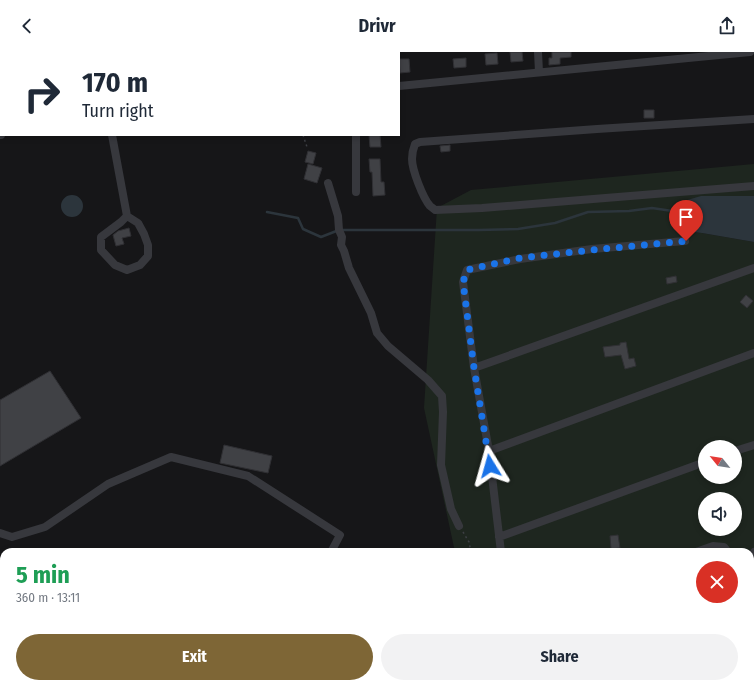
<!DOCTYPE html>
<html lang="en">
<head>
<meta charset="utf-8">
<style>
	:root { --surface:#fff; --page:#f2f2f3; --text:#1f2937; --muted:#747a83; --accent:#7e6636 }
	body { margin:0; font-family:"Fira Sans Condensed",sans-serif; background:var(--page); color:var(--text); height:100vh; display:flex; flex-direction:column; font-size:15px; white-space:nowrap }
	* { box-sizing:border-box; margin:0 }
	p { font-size:13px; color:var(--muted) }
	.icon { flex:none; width:22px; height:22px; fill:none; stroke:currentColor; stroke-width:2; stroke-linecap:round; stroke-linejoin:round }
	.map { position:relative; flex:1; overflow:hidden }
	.side { position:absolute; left:0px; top:496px; width:754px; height:140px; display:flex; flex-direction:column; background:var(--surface); border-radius:12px 12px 0 0; box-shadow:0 2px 6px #0003 }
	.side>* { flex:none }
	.top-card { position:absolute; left:0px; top:0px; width:400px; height:84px; box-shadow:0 2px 6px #0003; background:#fff; color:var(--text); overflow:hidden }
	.needle { width:26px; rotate:300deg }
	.buttons { position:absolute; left:698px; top:388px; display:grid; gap:8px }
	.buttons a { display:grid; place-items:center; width:44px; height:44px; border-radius:50%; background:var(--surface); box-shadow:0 2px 6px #0003; font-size:20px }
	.pin { position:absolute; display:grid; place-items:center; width:34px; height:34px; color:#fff; margin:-41px -17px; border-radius:50% 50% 50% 0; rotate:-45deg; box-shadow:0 0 4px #0007 }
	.pin .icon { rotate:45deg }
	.me { position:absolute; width:44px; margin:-22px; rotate:352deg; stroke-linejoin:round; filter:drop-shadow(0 0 3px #0008) }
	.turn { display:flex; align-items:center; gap:14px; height:84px; padding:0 16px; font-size:18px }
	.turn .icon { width:52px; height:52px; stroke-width:2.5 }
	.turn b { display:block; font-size:28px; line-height:34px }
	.round { display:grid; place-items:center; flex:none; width:42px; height:42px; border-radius:21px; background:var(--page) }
	.overview { display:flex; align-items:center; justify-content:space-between; height:68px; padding:0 16px }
	h1 { font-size:24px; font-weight:700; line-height:30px; color:#1e9e55 }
	.action { display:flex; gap:8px; margin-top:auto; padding:8px 16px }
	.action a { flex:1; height:46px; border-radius:24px; background:var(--accent); color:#fff; font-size:16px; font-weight:700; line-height:46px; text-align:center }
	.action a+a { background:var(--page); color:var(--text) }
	header { display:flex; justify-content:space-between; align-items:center; height:52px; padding:0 16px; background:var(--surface); font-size:18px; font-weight:700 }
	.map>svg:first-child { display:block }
</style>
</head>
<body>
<header><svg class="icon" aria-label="back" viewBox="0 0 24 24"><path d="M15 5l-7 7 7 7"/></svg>Drivr<svg class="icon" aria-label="share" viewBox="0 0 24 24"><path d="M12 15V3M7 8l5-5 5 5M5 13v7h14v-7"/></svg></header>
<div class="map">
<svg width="754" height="636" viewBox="0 0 754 636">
	<rect width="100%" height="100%" fill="#161618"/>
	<!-- green -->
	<path fill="#1e261f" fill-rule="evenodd" d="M754,112V144H729L684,179L702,181L754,190V636H483L482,632H750V500H455L424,356L437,156L471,138ZM705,395H735V425H705ZM705,447H735V477H705Z"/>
	<!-- water -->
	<path fill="#2c353c" d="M61 154a11 11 0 1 1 22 0a11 11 0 1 1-22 0Z
		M701,144H754V190L702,181L684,179L679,176L677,160L684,149Z"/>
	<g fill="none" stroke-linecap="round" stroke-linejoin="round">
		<!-- stream -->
		<path stroke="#2c353c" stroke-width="2.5" d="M267,160L298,166L303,177L321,185L339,178H479L518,177L555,171L588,160L629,159L652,156L679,160"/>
	</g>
	<!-- building -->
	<path fill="#404145" stroke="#303034" d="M510,0H522L523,9L511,10Z
		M552,0H571V5L560,6V12L549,13V6H552Z
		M497,1L498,12L486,13L485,2Z
		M466,6V15L454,16L453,7Z
		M399,7H409L410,20L400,21Z
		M644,58H654V66H644Z
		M369,83H380L381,95H370Z
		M450,93V99L441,100L440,94Z
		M308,99L316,101L313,112L305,110Z
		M369,107H380L381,130H384L385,143L373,144L372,120H370Z
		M308,112L322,116L317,131L304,127Z
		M129,176L131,184L122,186L124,192L116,194L113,183L118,179Z
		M676,224L677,230L667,232L666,226Z
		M746,243L753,249L747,256L740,250Z
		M626,290L629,307L634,306L636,314L625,317L621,303L605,305L603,295L620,293V291Z
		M50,319L81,366L0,414V348Z
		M224,393L272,404L268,421L220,411Z
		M618,483L620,496L611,497L610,484Z"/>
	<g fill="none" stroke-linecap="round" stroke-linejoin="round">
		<!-- path -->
		<path stroke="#3d3f44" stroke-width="1.5" stroke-dasharray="2 3" stroke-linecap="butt" d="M303,83L307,95
			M463,480L469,490L471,500"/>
		<!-- minor -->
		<path stroke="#37383d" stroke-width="8" d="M353,0V1
			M538,0L539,20
			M399,34L750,0
			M754,67L597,77L420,90L415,92C413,97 412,102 412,107C412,118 423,146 430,154C431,155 433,156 435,158L482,156L556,150L754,134
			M0,83H1
			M112,83L127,164L138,171L144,182L148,193V204L140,213L127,218L115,213L101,198V185L121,170L127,164
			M328,131L338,164L339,178L342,185L341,193L344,199L349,216L371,261L377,281L388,294L428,328L442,344L443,360L441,413L451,457L459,474
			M356,140V83
			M474,316L754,216
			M489,399L754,301
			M735,399L754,393
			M0,481L12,485L45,475L108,432L171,405L248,424L340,483L331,500
			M499,485L705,410
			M501,500L489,399L474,316L463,230L467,218L520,207L592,197L685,189
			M696,500L713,494L724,495L728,500
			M750,506L754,500
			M0,611L4,609
			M386,632L388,636
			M412,632L413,636
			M494,632V636
			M520,632L521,636
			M739,632L740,636
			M287,636L297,632
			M330,636L337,632
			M581,636L595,632"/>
	</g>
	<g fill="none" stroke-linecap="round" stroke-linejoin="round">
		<!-- route -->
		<path stroke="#1a73e8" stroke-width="7" stroke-dasharray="0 12.6" d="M490,414L474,316L463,230L467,218L520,206L592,198L686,189"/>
	</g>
</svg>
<div class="buttons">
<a><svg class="needle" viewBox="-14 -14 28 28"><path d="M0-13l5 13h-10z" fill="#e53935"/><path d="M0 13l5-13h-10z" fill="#747a83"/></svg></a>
<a><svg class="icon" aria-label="sound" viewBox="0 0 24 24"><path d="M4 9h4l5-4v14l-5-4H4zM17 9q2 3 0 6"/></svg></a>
</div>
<div class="pin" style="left:686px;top:189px;background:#d93025"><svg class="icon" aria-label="arrive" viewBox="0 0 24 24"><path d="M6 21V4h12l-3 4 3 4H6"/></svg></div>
<svg class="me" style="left:490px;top:414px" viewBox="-20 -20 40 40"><path d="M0-17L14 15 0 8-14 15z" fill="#1a73e8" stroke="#fff" stroke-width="4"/></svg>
<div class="top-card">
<div class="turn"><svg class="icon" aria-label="right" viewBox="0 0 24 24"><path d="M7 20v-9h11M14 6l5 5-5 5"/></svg><div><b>170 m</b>Turn right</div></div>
</div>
<section class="side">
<div class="overview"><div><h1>5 min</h1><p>360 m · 13:11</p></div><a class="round" style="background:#d93025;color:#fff"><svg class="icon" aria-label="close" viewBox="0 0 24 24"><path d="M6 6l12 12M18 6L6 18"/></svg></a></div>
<div class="action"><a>Exit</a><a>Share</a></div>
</section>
</div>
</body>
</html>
